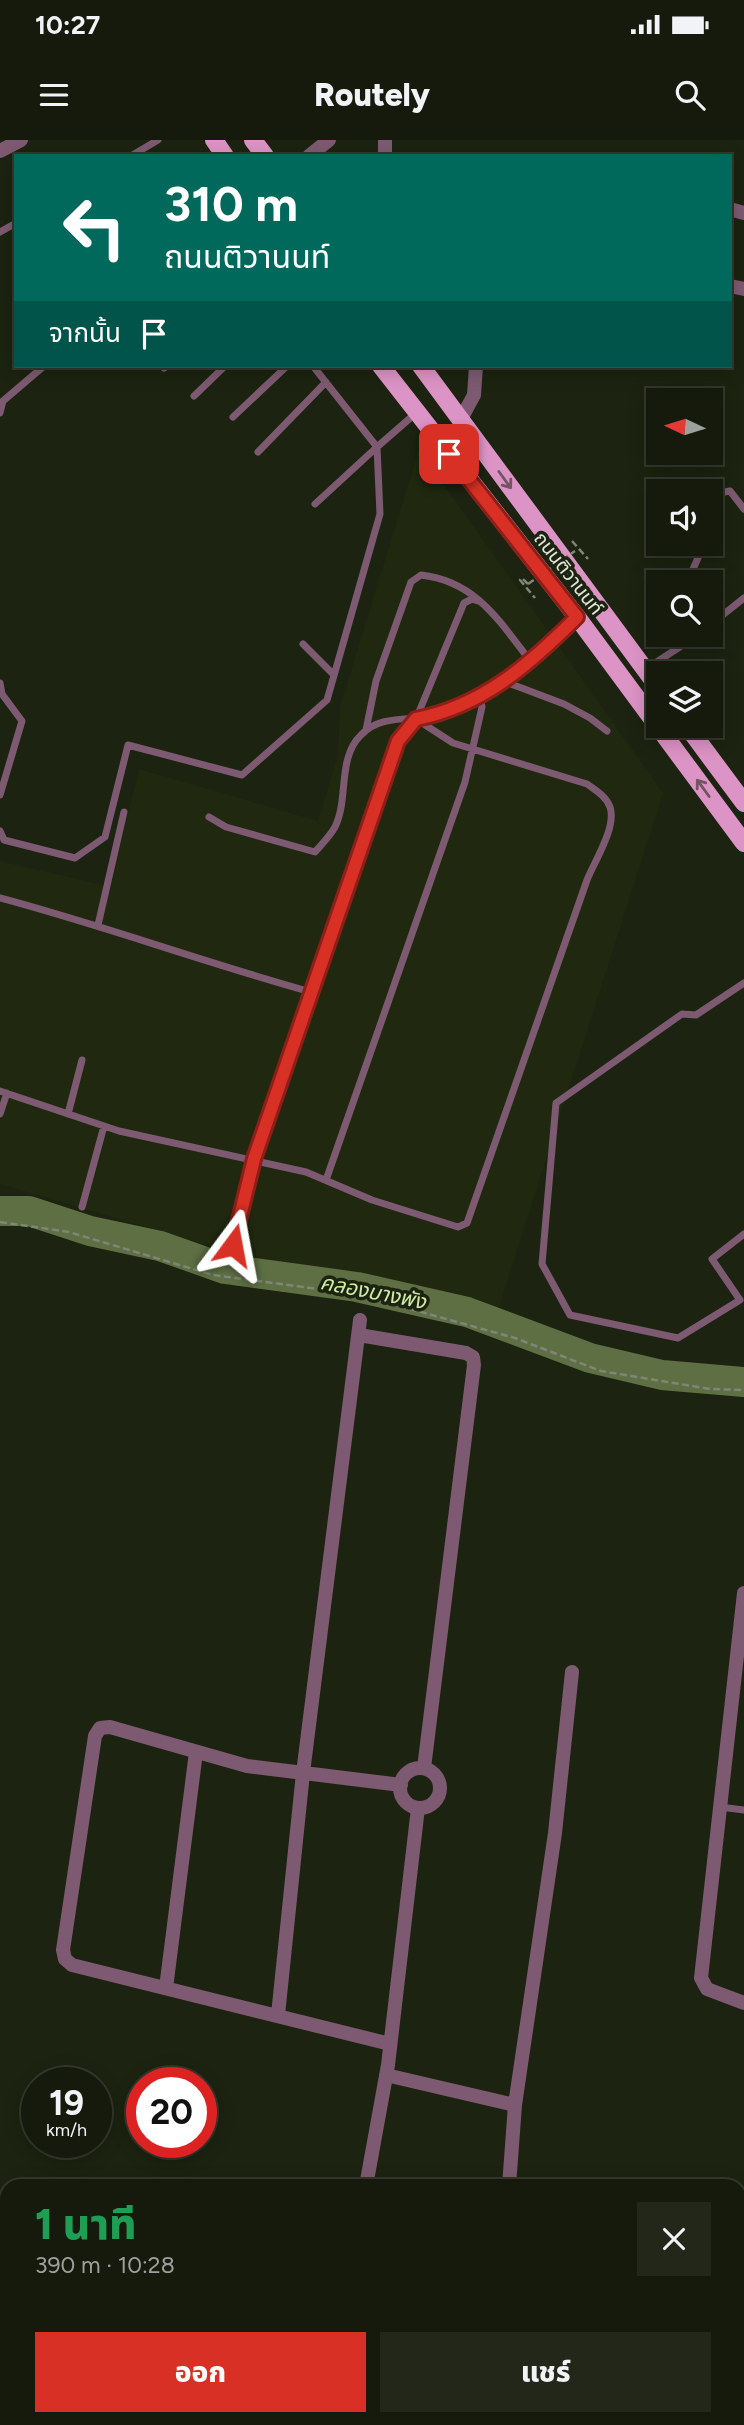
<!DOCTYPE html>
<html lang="th">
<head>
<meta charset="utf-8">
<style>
	:root { --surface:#151a0c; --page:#22271a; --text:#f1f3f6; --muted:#9da19d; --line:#34382d; --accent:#d93025 }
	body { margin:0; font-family:Figtree,"Noto Sans Thai",sans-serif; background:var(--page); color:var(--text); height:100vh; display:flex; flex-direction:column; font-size:26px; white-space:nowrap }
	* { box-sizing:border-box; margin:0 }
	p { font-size:23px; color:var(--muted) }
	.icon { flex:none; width:38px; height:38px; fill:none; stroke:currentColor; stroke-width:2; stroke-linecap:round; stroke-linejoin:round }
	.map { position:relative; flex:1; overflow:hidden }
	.details { position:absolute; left:0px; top:2039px; width:746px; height:247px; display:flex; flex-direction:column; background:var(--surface); border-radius:21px 21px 0 0; box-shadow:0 4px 18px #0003,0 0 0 2px var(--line) }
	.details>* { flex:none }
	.guide { position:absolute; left:14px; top:14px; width:718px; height:214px; border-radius:0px; box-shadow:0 4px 18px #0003,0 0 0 2px var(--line); background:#00695c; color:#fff; overflow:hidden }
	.needle { width:46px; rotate:274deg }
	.fabs { position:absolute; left:646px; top:248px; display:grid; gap:14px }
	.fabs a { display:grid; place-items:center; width:77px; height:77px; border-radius:0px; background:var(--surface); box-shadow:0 4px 18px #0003,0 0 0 2px var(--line); font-size:35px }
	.speed { position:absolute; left:21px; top:1927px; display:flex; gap:14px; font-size:35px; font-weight:700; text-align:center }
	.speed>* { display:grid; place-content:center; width:91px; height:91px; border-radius:50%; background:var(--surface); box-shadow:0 4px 18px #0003,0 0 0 2px var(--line); line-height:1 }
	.speed small { font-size:18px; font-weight:400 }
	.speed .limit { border:10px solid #d22; background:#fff; color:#111 }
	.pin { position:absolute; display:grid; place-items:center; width:60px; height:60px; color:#fff; margin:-30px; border-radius:14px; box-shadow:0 4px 10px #0006 }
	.me { position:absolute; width:77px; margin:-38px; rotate:13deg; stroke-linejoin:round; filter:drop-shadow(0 0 5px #0008) }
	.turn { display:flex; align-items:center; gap:24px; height:147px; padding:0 35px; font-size:32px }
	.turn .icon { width:91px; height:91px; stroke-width:2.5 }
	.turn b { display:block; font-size:49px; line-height:60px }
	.then { display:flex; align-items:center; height:66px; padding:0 35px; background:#0003; gap:14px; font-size:26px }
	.round { display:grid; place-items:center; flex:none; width:74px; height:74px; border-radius:0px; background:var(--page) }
	.head { display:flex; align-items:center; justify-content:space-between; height:119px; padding:0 35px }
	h1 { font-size:42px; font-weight:800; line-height:52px; color:#1e9e55 }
	.action { display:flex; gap:14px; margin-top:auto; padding:14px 35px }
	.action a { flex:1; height:80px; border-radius:0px; background:var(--accent); color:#fff; font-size:28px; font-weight:800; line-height:80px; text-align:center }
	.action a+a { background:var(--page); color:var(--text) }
	.status { display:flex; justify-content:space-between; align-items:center; height:49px; padding:0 35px; background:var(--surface); direction:ltr }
	.status svg { height:19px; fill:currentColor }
	header { display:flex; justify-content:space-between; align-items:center; height:91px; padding:0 35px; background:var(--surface); font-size:32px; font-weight:800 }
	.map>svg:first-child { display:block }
</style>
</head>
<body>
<div class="status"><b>10:27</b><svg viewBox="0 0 49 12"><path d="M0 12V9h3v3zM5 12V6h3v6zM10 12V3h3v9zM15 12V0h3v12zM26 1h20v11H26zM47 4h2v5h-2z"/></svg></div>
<header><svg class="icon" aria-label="menu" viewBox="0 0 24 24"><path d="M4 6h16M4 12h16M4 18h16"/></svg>Routely<svg class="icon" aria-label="search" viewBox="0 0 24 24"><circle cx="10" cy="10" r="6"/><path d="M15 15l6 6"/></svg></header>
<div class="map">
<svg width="744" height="2285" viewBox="0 0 744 2285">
	<rect width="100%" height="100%" fill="#1c2310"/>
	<!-- built -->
	<path fill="#20290f" d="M419,310L663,653L497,1173L275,1125L0,1044V721L111,747L139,629L318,681L338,615L340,567Z"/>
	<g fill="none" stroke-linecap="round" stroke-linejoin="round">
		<!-- river -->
		<path stroke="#5e6f44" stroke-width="30" d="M0,1071H29L90,1091L160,1106L225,1129L357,1147L467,1172L590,1218L662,1235L744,1242"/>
		<!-- path -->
		<path stroke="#808677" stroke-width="2.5" stroke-dasharray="7 3.5" stroke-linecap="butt" d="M572,401L588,419
			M528,444L522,438L520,440L535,458
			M0,1082L69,1092L213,1135L356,1154L515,1198L601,1231L710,1249L744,1250"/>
		<!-- lane -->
		<path stroke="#7d5a71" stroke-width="7" d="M131,16L158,0
			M0,92L16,83
			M313,226L377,307L315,364
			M164,228L167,226
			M194,256L225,226
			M0,273L3,261L44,226
			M233,277L287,226
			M258,312L326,242
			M710,385L719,353L730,351L744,369
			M687,443L704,404
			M710,485L744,458
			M303,504L334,535
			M646,529L698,495
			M507,539L511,544L564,564L590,578L607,591
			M0,543L2,554L22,581L0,655
			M366,590L376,541L411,442L421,435C476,441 500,482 531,522
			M209,677L226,687L315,712C322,704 330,696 335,687C349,659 337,618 361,595C384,571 418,584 447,572C499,552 537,516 576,478
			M0,691L4,700L75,718L105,697L128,605L242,635L327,560L380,374L377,307L416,273
			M0,758C105,786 206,823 311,852
			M98,785L124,672
			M744,843L696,875L682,874L556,963L542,1124L570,1175L678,1198L740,1160L712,1119L744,1094
			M0,951L119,991L306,1032L372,1060L458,1087L467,1083L587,740C594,722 617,687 610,667C606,656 595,650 587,644L453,603L416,579
			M0,974L7,953
			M68,974L82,920
			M326,1040L465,642L482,567L480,556
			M82,1067L104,986
			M233,1105L254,1019L398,601L416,579L464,463L472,459L481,462
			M720,1667L744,1670
			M738,2074H744
			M738,2196H744
			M676,2285L677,2278"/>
		<!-- street -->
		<path stroke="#7d5a71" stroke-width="14" d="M0,11L21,0
			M309,16L329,0
			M385,16V0
			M730,69L744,73
			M730,146L744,149
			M461,279L474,255L476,226
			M359,1195L466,1213L473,1217L474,1225L424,1628
			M744,1453L701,1838L707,1849L744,1863
			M400 1648a20 20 0 1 1 40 0a20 20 0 1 1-40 0Z
			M166,1848L196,1612
			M278,1875L303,1633L360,1180
			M390,1904L72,1825L65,1819L63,1810L95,1596L100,1588L110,1587L247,1626L401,1645
			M386,1935L515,1965L509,2046
			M515,1965L555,1693L572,1532
			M366,2046L388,1925L418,1668
			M313,2285L315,2278"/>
		<!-- primary -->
		<path stroke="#dc93c5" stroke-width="18" d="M214,0L225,16
			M253,0L265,16
			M381,226L577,477L744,703
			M421,226L658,547
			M687,586L744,663"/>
		<!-- path-bridge -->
		<path stroke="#808677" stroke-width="2.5" stroke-dasharray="7 3.5" stroke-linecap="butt" d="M528,444L575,411"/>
	</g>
	<!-- one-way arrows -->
	<defs><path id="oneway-shaft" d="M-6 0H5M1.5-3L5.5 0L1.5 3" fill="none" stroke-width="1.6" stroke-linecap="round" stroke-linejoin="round" transform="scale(1.75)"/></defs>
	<g stroke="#725561">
		<use href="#oneway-shaft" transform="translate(505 340) rotate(54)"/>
		<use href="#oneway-shaft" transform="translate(703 648) rotate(-126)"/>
	</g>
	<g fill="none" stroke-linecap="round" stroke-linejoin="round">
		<defs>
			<path id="route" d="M233,1105L254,1019L398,601L416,579C483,566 530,524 577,477L449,314"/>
		</defs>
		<!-- route casing -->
		<use href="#route" stroke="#8d1f18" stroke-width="18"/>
		<!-- route -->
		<use href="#route" stroke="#d93025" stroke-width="12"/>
	</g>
	<g text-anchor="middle" stroke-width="7" stroke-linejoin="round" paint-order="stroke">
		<!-- street labels -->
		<g font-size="19" fill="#e2e7db" stroke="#1c2310">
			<text transform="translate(569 433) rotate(52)" y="7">ถนนติวานนท์</text>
		</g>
		<!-- water labels -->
		<g font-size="21" font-style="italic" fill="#cfeba4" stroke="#1c2310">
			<text transform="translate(373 1152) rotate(11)" y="7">คลองบางพัง</text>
		</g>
	</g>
</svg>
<div class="fabs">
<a><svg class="needle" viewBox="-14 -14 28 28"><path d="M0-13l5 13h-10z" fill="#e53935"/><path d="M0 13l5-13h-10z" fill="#9da19d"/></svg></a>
<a><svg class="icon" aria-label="sound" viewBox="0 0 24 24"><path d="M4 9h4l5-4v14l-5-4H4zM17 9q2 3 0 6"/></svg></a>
<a><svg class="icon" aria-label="search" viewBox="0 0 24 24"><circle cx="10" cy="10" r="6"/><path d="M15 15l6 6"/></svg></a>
<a><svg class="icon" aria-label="layers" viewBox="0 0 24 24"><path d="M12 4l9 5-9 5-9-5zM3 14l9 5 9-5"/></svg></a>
</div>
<div class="speed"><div>19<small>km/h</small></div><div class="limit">20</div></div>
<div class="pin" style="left:449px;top:314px;background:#d93025"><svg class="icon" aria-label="arrive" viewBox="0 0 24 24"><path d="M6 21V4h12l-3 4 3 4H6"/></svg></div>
<svg class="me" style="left:233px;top:1105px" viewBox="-20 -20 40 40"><path d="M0-17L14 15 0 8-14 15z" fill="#d93025" stroke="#fff" stroke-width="4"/></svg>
<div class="guide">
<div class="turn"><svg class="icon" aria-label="left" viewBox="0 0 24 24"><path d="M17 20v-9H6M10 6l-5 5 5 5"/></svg><div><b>310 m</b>ถนนติวานนท์</div></div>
<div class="then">จากนั้น<svg class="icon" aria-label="arrive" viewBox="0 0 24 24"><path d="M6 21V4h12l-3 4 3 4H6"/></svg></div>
</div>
<section class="details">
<div class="head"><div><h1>1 นาที</h1><p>390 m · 10:28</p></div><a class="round"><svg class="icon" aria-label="close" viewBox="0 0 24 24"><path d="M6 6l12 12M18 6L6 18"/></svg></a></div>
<div class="action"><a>ออก</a><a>แชร์</a></div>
</section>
</div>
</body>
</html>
